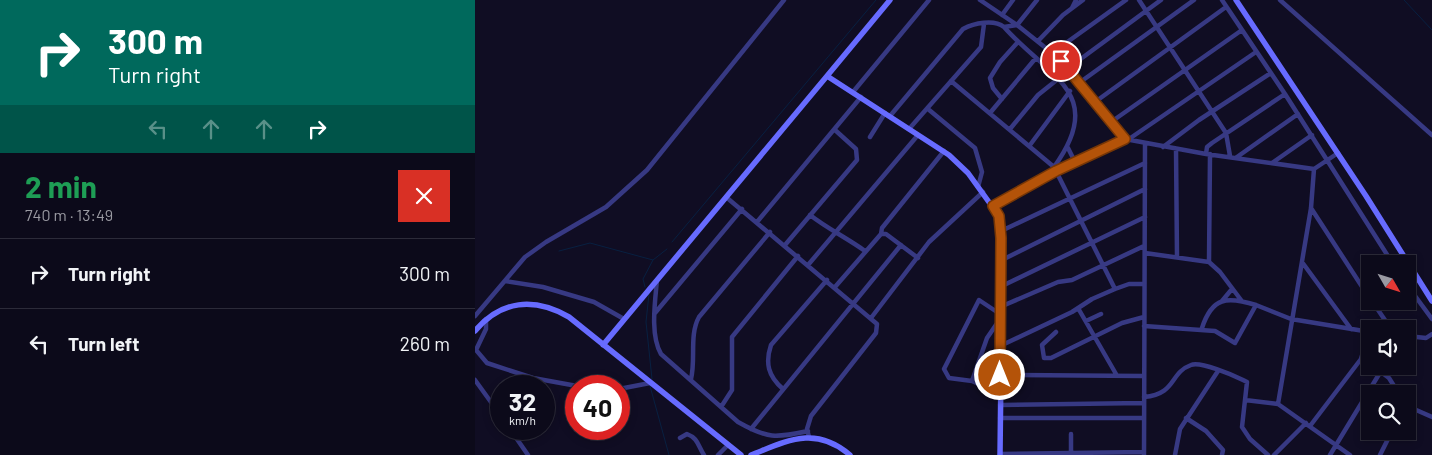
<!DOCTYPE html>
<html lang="en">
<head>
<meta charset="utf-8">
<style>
	:root { --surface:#0c0a1a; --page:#1a1827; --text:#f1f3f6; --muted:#9a9aa2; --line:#2c2b39 }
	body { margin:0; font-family:Barlow,sans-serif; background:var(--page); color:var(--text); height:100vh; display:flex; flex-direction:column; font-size:19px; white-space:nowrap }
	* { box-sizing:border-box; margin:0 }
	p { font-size:16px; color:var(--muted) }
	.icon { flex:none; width:28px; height:28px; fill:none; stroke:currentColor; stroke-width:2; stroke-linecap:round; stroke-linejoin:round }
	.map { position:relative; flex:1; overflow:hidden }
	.sheet { display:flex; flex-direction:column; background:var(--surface); width:475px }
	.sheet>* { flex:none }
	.top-card { background:#00695c; color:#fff; overflow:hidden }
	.needle { width:32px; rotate:129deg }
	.fabs { position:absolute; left:886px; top:255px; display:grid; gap:10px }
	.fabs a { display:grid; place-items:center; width:55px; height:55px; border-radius:0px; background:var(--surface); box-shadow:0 2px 8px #0003,0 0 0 1px var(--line); font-size:25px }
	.speed { position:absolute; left:15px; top:375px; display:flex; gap:10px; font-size:25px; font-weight:700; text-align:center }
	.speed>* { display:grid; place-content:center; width:65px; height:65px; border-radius:50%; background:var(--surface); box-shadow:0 2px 8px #0003,0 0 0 1px var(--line); line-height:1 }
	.speed small { font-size:12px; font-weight:400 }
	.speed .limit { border:8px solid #d22; background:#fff; color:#111 }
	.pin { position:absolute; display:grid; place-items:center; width:42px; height:42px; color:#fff; margin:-21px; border:2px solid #fff; border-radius:50%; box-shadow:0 1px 5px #0007 }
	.me { position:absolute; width:55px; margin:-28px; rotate:0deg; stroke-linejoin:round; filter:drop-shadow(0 0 4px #0008) }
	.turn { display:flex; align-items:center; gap:18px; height:105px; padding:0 25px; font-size:22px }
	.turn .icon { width:65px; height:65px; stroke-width:2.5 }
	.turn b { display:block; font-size:35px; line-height:42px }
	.lanes { display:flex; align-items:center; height:48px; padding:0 25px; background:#0003; justify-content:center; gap:25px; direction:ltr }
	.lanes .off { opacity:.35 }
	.round { display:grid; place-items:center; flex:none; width:52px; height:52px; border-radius:0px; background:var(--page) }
	.headline { display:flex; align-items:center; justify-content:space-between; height:85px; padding:0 25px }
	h1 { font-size:30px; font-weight:700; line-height:38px; color:#1e9e55 }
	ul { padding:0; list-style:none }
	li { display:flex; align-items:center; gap:15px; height:70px; padding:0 25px; border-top:1px solid var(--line) }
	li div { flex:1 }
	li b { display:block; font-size:19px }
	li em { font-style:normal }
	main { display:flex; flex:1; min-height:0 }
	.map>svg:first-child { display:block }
</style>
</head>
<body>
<main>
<section class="sheet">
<div class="top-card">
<div class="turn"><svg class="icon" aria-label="right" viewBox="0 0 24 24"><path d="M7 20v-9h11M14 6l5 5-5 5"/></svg><div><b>300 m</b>Turn right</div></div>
<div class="lanes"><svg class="icon off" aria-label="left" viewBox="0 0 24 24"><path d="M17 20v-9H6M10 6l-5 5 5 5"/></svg><svg class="icon off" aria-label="ahead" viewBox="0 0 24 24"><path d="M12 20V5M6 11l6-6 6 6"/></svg><svg class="icon off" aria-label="ahead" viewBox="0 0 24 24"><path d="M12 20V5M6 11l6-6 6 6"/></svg><svg class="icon" aria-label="right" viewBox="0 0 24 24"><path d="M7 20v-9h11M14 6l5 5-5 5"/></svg></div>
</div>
<div class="headline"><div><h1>2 min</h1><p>740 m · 13:49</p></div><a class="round" style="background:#d93025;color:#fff"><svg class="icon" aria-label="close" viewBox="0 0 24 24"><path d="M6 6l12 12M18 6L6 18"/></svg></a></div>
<ul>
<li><svg class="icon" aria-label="right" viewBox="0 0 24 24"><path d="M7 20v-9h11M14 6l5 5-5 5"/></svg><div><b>Turn right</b></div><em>300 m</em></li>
<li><svg class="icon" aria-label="left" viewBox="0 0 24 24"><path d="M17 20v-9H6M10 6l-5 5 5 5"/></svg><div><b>Turn left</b></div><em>260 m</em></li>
</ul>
</section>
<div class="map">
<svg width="957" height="455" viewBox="0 0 957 455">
	<rect width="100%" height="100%" fill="#100d23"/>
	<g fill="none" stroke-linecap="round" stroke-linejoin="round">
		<!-- stream -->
		<path stroke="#082041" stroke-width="1" d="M929,0L957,30
			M197,242L401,0
			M84,251L115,243L178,260L192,249
			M170,287L168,279L178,260
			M174,294L171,322L177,379
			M175,386L194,455"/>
		<!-- street -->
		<path stroke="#373983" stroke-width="4.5" d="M505,0L542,25L577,53L650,139
			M664,0L751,133L755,156
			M747,0L810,94L918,264
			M805,0L957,135
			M597,8L601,0
			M527,15L538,0
			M529,27L542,25L562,0
			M563,41L588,15L608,0
			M577,53L651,0
			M592,69L686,0
			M476,81L579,167L640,289
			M604,83L719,0
			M378,92L454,0
			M527,99L518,88L515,78L525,62L543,42
			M620,102L751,7
			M453,109L500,148L507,172L503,187
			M515,113L560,59
			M415,116L488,29C499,23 519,19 529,27C573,77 633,93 579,167
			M636,122L767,30
			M434,129L506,47L509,24
			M535,129L563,95L583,79
			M395,137L410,113
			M654,139L781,52
			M555,145L595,91
			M688,147L724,120L796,73
			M593,148L600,162
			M701,149L702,257
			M731,154L732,147L737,143L810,94
			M762,157L823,114
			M797,163L837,135
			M251,197L402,324L401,333L336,416L332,429L334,437
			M518,206L581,171L650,139L731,154L839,169L863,153
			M836,208L895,299
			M335,215C353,229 372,238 390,251
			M282,222L386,97
			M526,231L670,163
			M406,234L407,228L469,151
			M310,245L382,160L381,149L360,130
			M670,253L734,262L735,154
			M527,260L670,189
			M734,262L745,272L766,300
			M827,262L876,329
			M333,265L443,135
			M182,280C180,302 175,335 186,354L263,422C293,439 300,438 333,431
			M30,281L68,287L119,302L149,319
			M932,285L957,319
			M527,286L670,217
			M360,287L406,234H411L443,258
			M747,301L757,289
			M897,301L916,329
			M525,307L583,282L597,280L669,246
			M603,308L641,374
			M180,313L267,209
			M0,316L50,257L71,242L131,207L172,170L309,0
			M396,318L454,242L508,192
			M11,319V329L1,350L12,363L58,378L102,386
			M611,321L626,314
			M669,326L740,331L760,343L781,305L816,319L895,332
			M727,328C737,297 752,296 781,305
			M581,332L567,345L569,358H576L647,323L669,317
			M932,336L951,338L957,334
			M525,346L597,312L617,299L640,289L654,284H669
			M906,372L914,378L924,394
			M525,375L668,376
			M216,379C221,359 214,335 224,317L295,232
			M0,380L26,416
			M497,381L512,338L525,319
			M144,389L175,383
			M308,389C293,376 290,363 296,345L352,280
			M525,394L497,381L474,378L469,369L504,300L525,314
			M669,397C702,394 694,373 716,365C725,361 758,375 768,380L772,382L767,427L775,439L793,455
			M770,400L803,404L875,455
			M803,404L836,208L839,169
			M525,405L668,403
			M932,406L957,417
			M246,407L257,390V337L323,256
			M525,418H669
			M711,418L731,431L748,450L747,455
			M835,426L886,359L894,332
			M35,429L53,455
			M276,429L426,245
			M205,438L212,434C223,438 223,446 229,455
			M596,453V434
			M525,454L669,452
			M243,455L253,445
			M669,455L670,143
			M700,455L705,429L743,371
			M799,455L831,423
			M855,455L909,366
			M905,455L917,431"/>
		<!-- secondary -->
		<path stroke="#676bff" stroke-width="5.5" d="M761,0L891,196L957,301
			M352,76L415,0
			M0,331C26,300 59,297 94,317L266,455
			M128,345L352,76L474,155L493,173L524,216L526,237L527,286L525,455
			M276,455C312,441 340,425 375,455"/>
	</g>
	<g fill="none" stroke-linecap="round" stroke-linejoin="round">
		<defs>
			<path id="route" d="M525,375L526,238L524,216L518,206L581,171L650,139L586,61"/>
		</defs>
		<!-- route casing -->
		<use href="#route" stroke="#753606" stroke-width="12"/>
		<!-- route -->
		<use href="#route" stroke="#b45309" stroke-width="9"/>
	</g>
</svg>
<div class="fabs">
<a><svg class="needle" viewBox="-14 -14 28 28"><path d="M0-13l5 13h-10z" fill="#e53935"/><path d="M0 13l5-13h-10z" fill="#9a9aa2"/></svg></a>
<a><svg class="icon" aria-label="sound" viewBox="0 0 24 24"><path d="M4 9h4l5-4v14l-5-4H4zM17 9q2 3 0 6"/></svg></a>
<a><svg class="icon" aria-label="search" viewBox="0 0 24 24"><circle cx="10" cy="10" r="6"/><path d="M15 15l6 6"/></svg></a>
</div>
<div class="speed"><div>32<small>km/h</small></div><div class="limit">40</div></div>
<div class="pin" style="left:586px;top:61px;background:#d93025"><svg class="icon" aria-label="arrive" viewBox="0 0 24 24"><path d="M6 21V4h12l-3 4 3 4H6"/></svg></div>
<svg class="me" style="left:525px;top:375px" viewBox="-20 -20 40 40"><circle r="17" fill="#b45309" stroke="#fff" stroke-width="3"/><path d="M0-11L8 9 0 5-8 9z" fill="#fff"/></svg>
</div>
</main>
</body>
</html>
